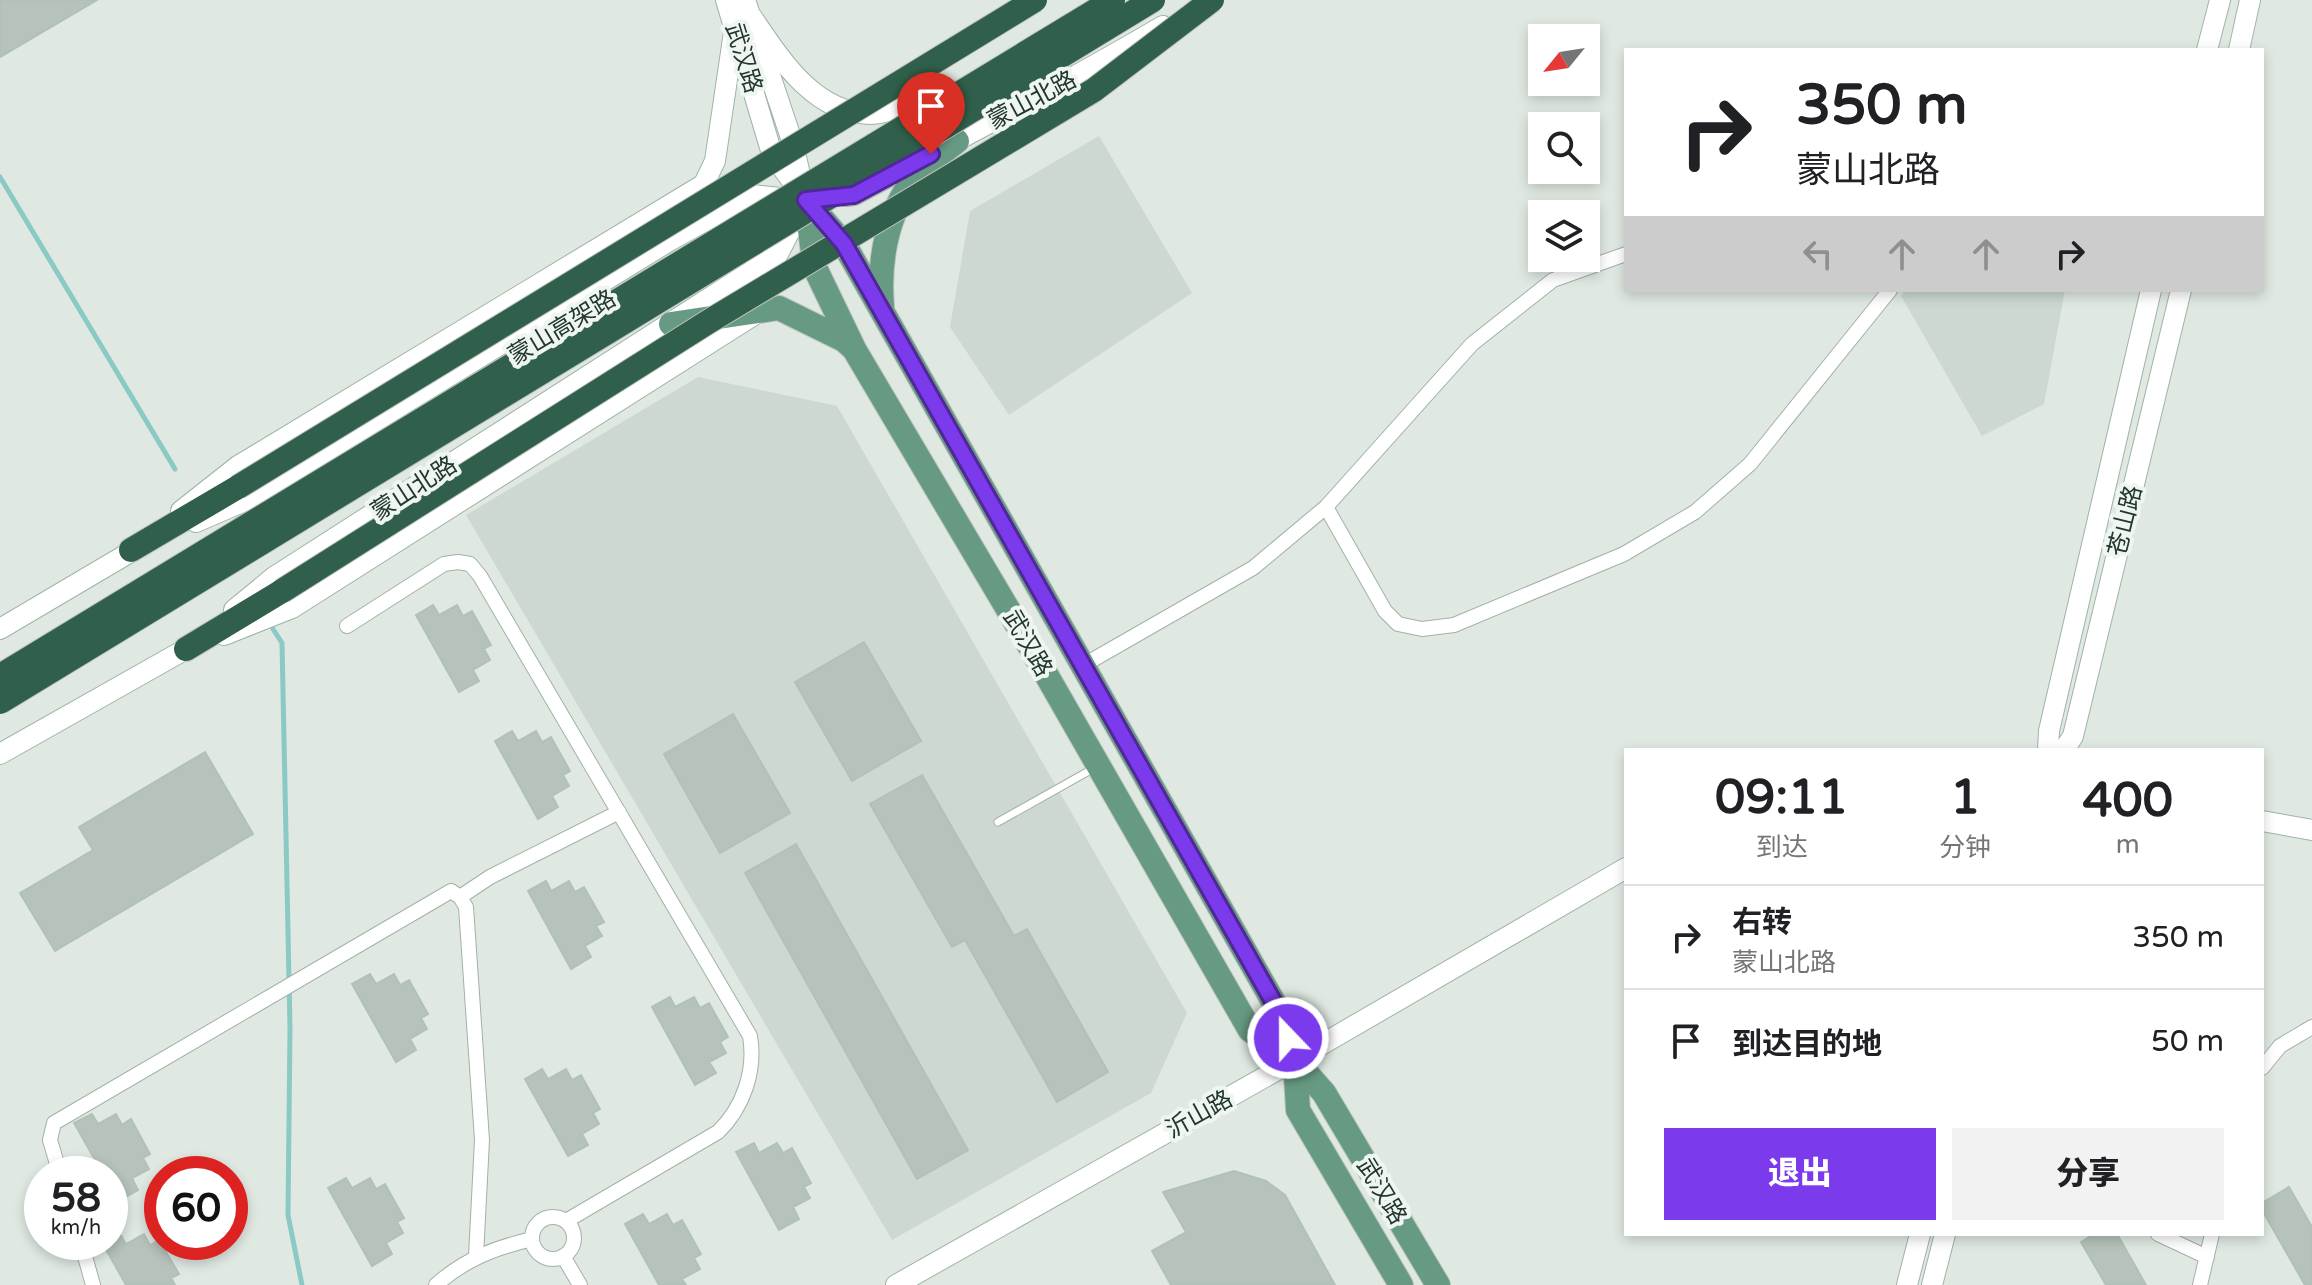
<!DOCTYPE html>
<html lang="zh">
<head>
<meta charset="utf-8">
<style>
	:root { --surface:#fff; --page:#f2f2f2; --text:#202124; --muted:#757577; --line:#e0e0e0; --accent:#7c3aed }
	body { margin:0; font-family:"Varela Round","Noto Sans SC",sans-serif; background:var(--page); color:var(--text); height:100vh; display:flex; flex-direction:column; font-size:30px; white-space:nowrap }
	* { box-sizing:border-box; margin:0 }
	p { font-size:26px; color:var(--muted) }
	.icon { flex:none; width:44px; height:44px; fill:none; stroke:currentColor; stroke-width:2; stroke-linecap:round; stroke-linejoin:round }
	.map { position:relative; flex:1; overflow:hidden }
	.drawer { position:absolute; left:1624px; top:748px; width:640px; height:488px; display:flex; flex-direction:column; background:var(--surface); border-radius:0px; box-shadow:0 4px 12px #0003 }
	.drawer>* { flex:none }
	.hud { position:absolute; left:1624px; top:48px; width:640px; height:244px; border-radius:0px; box-shadow:0 4px 12px #0003; background:#fff; color:var(--text); overflow:hidden }
	.needle { width:52px; rotate:240deg }
	.tools { position:absolute; left:1528px; top:24px; display:grid; gap:16px }
	.tools a { display:grid; place-items:center; width:72px; height:72px; border-radius:0px; background:var(--surface); box-shadow:0 4px 12px #0003; font-size:40px }
	.speed { position:absolute; left:24px; top:1156px; display:flex; gap:16px; font-size:40px; font-weight:700; text-align:center }
	.speed>* { display:grid; place-content:center; width:104px; height:104px; border-radius:50%; background:var(--surface); box-shadow:0 4px 12px #0003; line-height:1 }
	.speed small { font-size:20px; font-weight:400 }
	.speed .limit { border:12px solid #d22; background:#fff; color:#111 }
	.pin { position:absolute; display:grid; place-items:center; width:68px; height:68px; color:#fff; margin:-82px -34px; border-radius:50% 50% 50% 0; rotate:-45deg; box-shadow:0 0 8px #0007 }
	.pin .icon { rotate:45deg }
	.me { position:absolute; width:88px; margin:-44px; rotate:338deg; stroke-linejoin:round; filter:drop-shadow(0 0 6px #0008) }
	.turn { display:flex; align-items:center; gap:28px; height:168px; padding:0 40px; font-size:36px }
	.turn .icon { width:104px; height:104px; stroke-width:2.5 }
	.turn b { display:block; font-size:56px; line-height:68px }
	.lanes { display:flex; align-items:center; height:76px; padding:0 40px; background:#0003; justify-content:center; gap:40px; direction:ltr }
	.lanes .off { opacity:.35 }
	.eta { display:flex; justify-content:space-evenly; align-items:center; height:136px; text-align:center }
	.eta b { font-size:48px; font-weight:800; line-height:56px }
	.action { display:flex; gap:16px; margin-top:auto; padding:16px 40px }
	.action a { flex:1; height:92px; border-radius:0px; background:var(--accent); color:#fff; font-size:32px; font-weight:800; line-height:92px; text-align:center }
	.action a+a { background:var(--page); color:var(--text) }
	ul { padding:0; list-style:none }
	li { display:flex; align-items:center; gap:24px; height:104px; padding:0 40px; border-top:2px solid var(--line) }
	li div { flex:1 }
	li b { display:block; font-size:30px }
	li em { font-style:normal }
	.map>svg:first-child { display:block }
</style>
</head>
<body>
<div class="map">
<svg width="2312" height="1285" viewBox="0 0 2312 1285">
	<rect width="100%" height="100%" fill="#dfe9e2"/>
	<!-- built -->
	<path fill="#cdd8d1" d="M1099,136L1192,293L1009,415L950,327L970,211Z
		M1905,290H2065L2044,404L1982,436L1901,296Z
		M698,377L837,406L1187,1013L1151,1093L892,1240L466,515Z"/>
	<g fill="none" stroke-linecap="round" stroke-linejoin="round">
		<!-- stream -->
		<path stroke="#8bc9c5" stroke-width="5" d="M0,177L175,469
			M273,629L282,643L290,1028L288,1215L302,1285"/>
	</g>
	<!-- building -->
	<path fill="#b5c3ba" stroke="#b2c1b8" stroke-width="2" d="M0,0H97L0,57Z
		M433,605L439,615L457,605L463,616L472,611L491,645L484,649L490,660L473,670L479,681L459,692L416,615Z
		M864,642L921,741L852,781L795,682Z
		M733,714L790,813L720,853L664,754Z
		M512,731L518,741L536,731L542,742L551,737L570,771L563,775L569,786L552,796L558,807L538,819L495,741Z
		M205,752L253,834L55,951L20,893L93,850L79,827Z
		M922,775L1014,936L1027,929L1108,1072L1057,1102L965,940L952,947L870,804Z
		M796,844L968,1150L917,1179L745,873Z
		M546,881L551,891L569,881L575,892L584,887L604,922L596,926L602,936L585,946L591,957L571,969L528,891Z
		M370,974L376,984L394,974L400,985L409,980L428,1014L421,1018L427,1029L410,1039L416,1050L396,1062L352,984Z
		M670,997L675,1007L694,997L700,1008L709,1003L728,1037L720,1042L726,1053L709,1062L716,1073L695,1085L652,1007Z
		M542,1069L548,1079L566,1069L572,1080L581,1075L600,1109L593,1113L599,1124L582,1134L588,1145L568,1156L525,1079Z
		M92,1114L98,1124L116,1114L122,1125L131,1119L150,1154L143,1158L149,1169L132,1178L138,1190L118,1201L110,1187V1174H103L74,1123Z
		M754,1143L759,1153L777,1143L783,1153L792,1148L811,1183L804,1187L810,1198L793,1207L799,1219L779,1230L736,1152Z
		M1234,1171L1266,1181L1285,1195L1335,1285H1171L1152,1251L1186,1232L1163,1192Z
		M346,1178L352,1188L370,1178L376,1189L385,1184L404,1218L397,1222L403,1233L386,1243L392,1254L372,1266L328,1188Z
		M2289,1187L2312,1227V1285H2305L2262,1210V1203Z
		M643,1214L649,1224L667,1214L673,1225L682,1220L701,1254L694,1258L700,1269L682,1279L686,1285H659L625,1224Z
		M120,1234L126,1244L144,1234L150,1245L159,1240L179,1274L171,1278L175,1285H126L103,1244L110,1242Z
		M2094,1234H2117L2146,1285H2106L2081,1242Z"/>
	<g fill="none" stroke-linecap="round" stroke-linejoin="round">
		<defs>
			<path id="lane" d="M998,822L1096,767"/>
			<path id="street" d="M1326,507L1385,611L1398,624L1422,629L1454,625L1624,554L1695,512L1750,464L1890,290
				M347,626L444,564L458,562L470,564L480,576L750,1036C756,1071 743,1108 718,1132L566,1221
				M1082,666L1253,568L1326,507L1472,344L1553,280L1626,254
				M460,897L490,877L619,812
				M2262,1068L2280,1046L2312,1027
				M60,1174L50,1140L54,1123L451,891L460,897L466,907L482,1140L476,1256
				M532 1238a21 21 0 1 1 42 0a21 21 0 1 1-42 0Z
				M2158,1234L2207,1257
				M81,1242L93,1285
				M563,1256L580,1285
				M436,1285C465,1259 495,1248 532,1239
				M2200,1285L2212,1234"/>
			<path id="secondary" d="M726,0L772,154L806,200
				M745,0L793,144L804,192
				M751,16C780,58 813,113 870,114C888,114 924,101 943,96
				M2207,50L2220,0
				M2239,50L2250,0
				M700,192L715,161L735,25
				M846,196L854,195C958,140 1062,85 1163,26
				M181,511L238,466L706,183
				M196,522L247,500L669,241L752,195L790,199
				M234,610L274,577L778,254L799,213
				M0,629L144,544
				M224,635L292,608L757,313
				M2048,750L2049,731L2151,290
				M2064,750L2073,736L2181,290
				M0,754L186,649L197,640
				M2262,821L2312,830
				M896,1285L1295,1060L1626,868
				M1907,1285L1920,1234
				M1932,1285L1945,1234"/>
			<path id="primary" d="M806,200L844,244L1282,1017L1295,1060L1324,1093L1438,1285
				M806,200L815,268L854,349L1035,655L1250,1030L1295,1060L1298,1110L1401,1285
				M882,306C878,257 888,206 922,169C932,159 946,150 957,141
				M671,324L779,308L844,340L853,348"/>
			<path id="highway" d="M131,550L238,487
				M186,649L282,591"/>
		</defs>
		<!-- lane casing -->
		<use href="#lane" stroke="#a3b0a8" stroke-width="9"/>
		<!-- street casing -->
		<use href="#street" stroke="#a3b0a8" stroke-width="16"/>
		<!-- secondary casing -->
		<use href="#secondary" stroke="#9fb3a8" stroke-width="22"/>
		<!-- primary casing -->
		<use href="#primary" stroke="#bdc3c0" stroke-width="26"/>
		<!-- highway casing -->
		<use href="#highway" stroke="#bdc3c0" stroke-width="26"/>
		<!-- lane -->
		<use href="#lane" stroke="#fff" stroke-width="7"/>
		<!-- street -->
		<use href="#street" stroke="#fff" stroke-width="14"/>
		<!-- secondary -->
		<use href="#secondary" stroke="#fff" stroke-width="20"/>
		<!-- primary -->
		<use href="#primary" stroke="#679a82" stroke-width="24"/>
		<!-- highway -->
		<use href="#highway" stroke="#30604c" stroke-width="24"/>
		<defs>
			<path id="highway-bridge" d="M238,487L1035,0
				M282,591L708,322L1094,90L1212,0
				M0,676L1113,0
				M0,702L1153,0"/>
		</defs>
		<!-- highway-bridge casing -->
		<use href="#highway-bridge" stroke="#bdc3c0" stroke-width="26" stroke-linecap="butt"/>
		<!-- highway-bridge -->
		<use href="#highway-bridge" stroke="#30604c" stroke-width="24"/>
	</g>
	<g fill="none" stroke-linecap="round" stroke-linejoin="round">
		<defs>
			<path id="route" d="M931,154L854,195L806,200L844,244L1282,1017L1288,1038"/>
		</defs>
		<!-- route casing -->
		<use href="#route" stroke="#51269a" stroke-width="20"/>
		<!-- route -->
		<use href="#route" stroke="#7c3aed" stroke-width="14"/>
	</g>
	<g text-anchor="middle" stroke-width="8" stroke-linejoin="round" paint-order="stroke">
		<!-- street labels -->
		<g font-size="24" fill="#22372d" stroke="#eff6f1">
			<text transform="translate(744 58) rotate(73)" y="8">武汉路</text>
			<text transform="translate(1032 100) rotate(-28)" y="8">蒙山北路</text>
			<text transform="translate(562 327) rotate(-31)" y="8">蒙山高架路</text>
			<text transform="translate(414 488) rotate(-33)" y="8">蒙山北路</text>
			<text transform="translate(2125 521) rotate(-76)" y="8">苍山路</text>
			<text transform="translate(1028 643) rotate(60)" y="8">武汉路</text>
			<text transform="translate(1199 1114) rotate(-29)" y="8">沂山路</text>
			<text transform="translate(1382 1191) rotate(59)" y="8">武汉路</text>
		</g>
	</g>
</svg>
<div class="tools">
<a><svg class="needle" viewBox="-14 -14 28 28"><path d="M0-13l5 13h-10z" fill="#e53935"/><path d="M0 13l5-13h-10z" fill="#757577"/></svg></a>
<a><svg class="icon" aria-label="search" viewBox="0 0 24 24"><circle cx="10" cy="10" r="6"/><path d="M15 15l6 6"/></svg></a>
<a><svg class="icon" aria-label="layers" viewBox="0 0 24 24"><path d="M12 4l9 5-9 5-9-5zM3 14l9 5 9-5"/></svg></a>
</div>
<div class="speed"><div>58<small>km/h</small></div><div class="limit">60</div></div>
<div class="pin" style="left:931px;top:154px;background:#d93025"><svg class="icon" aria-label="arrive" viewBox="0 0 24 24"><path d="M6 21V4h12l-3 4 3 4H6"/></svg></div>
<svg class="me" style="left:1288px;top:1038px" viewBox="-20 -20 40 40"><circle r="17" fill="#7c3aed" stroke="#fff" stroke-width="3"/><path d="M0-11L8 9 0 5-8 9z" fill="#fff"/></svg>
<div class="hud">
<div class="turn"><svg class="icon" aria-label="right" viewBox="0 0 24 24"><path d="M7 20v-9h11M14 6l5 5-5 5"/></svg><div><b>350 m</b>蒙山北路</div></div>
<div class="lanes"><svg class="icon off" aria-label="left" viewBox="0 0 24 24"><path d="M17 20v-9H6M10 6l-5 5 5 5"/></svg><svg class="icon off" aria-label="ahead" viewBox="0 0 24 24"><path d="M12 20V5M6 11l6-6 6 6"/></svg><svg class="icon off" aria-label="ahead" viewBox="0 0 24 24"><path d="M12 20V5M6 11l6-6 6 6"/></svg><svg class="icon" aria-label="right" viewBox="0 0 24 24"><path d="M7 20v-9h11M14 6l5 5-5 5"/></svg></div>
</div>
<section class="drawer">
<div class="eta">
<div><b>09:11</b><p>到达</p></div>
<div><b>1</b><p>分钟</p></div>
<div><b>400</b><p>m</p></div>
</div>
<ul>
<li><svg class="icon" aria-label="right" viewBox="0 0 24 24"><path d="M7 20v-9h11M14 6l5 5-5 5"/></svg><div><b>右转</b><p>蒙山北路</p></div><em>350 m</em></li>
<li><svg class="icon" aria-label="arrive" viewBox="0 0 24 24"><path d="M6 21V4h12l-3 4 3 4H6"/></svg><div><b>到达目的地</b></div><em>50 m</em></li>
</ul>
<div class="action"><a>退出</a><a>分享</a></div>
</section>
</div>
</body>
</html>
